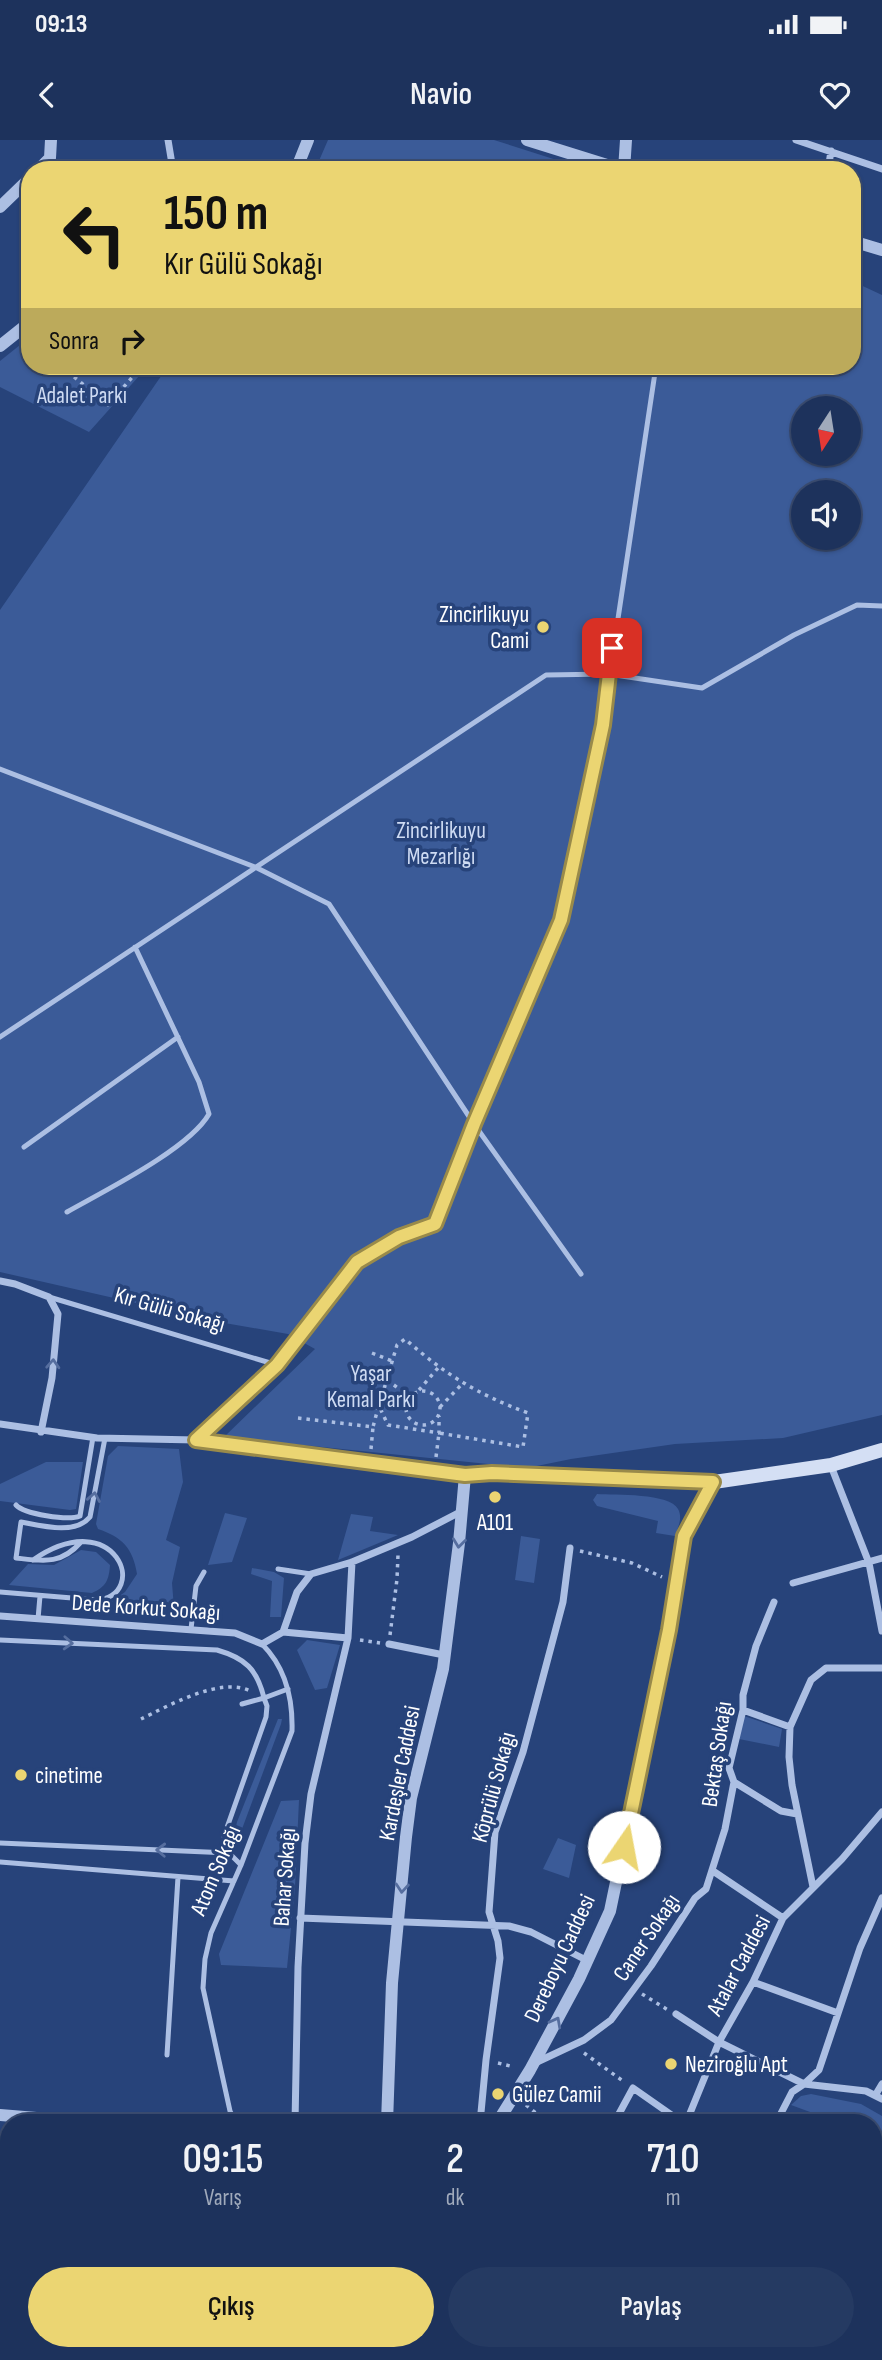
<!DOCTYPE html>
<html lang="tr">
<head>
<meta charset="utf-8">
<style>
	:root { --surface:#1d325c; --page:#253a62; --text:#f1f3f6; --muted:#a0aabb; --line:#3b4d72; --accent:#ebd572 }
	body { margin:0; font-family:"Sofia Sans Condensed",sans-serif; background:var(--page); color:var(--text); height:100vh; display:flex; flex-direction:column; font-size:26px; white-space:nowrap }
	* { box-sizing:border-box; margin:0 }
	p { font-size:23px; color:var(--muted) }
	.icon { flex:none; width:38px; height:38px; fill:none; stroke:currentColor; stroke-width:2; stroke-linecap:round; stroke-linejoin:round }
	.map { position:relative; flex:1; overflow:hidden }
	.panel { position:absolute; left:0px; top:1974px; width:882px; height:247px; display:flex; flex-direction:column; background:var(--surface); border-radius:28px 28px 0 0; box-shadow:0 2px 5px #0004,0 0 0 2px var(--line) }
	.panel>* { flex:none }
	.hud { position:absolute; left:21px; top:21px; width:840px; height:214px; border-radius:28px; box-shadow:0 2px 5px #0004,0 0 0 2px var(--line); background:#ebd572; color:#111; overflow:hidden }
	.needle { width:46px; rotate:192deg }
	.buttons { position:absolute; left:791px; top:256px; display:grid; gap:14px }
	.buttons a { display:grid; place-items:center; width:70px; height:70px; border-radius:50%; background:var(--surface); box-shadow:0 2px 5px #0004,0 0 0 2px var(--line); font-size:35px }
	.pin { position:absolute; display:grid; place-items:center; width:60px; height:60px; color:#fff; margin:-30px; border-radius:14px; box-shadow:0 4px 10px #0006 }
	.me { position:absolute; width:77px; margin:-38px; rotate:12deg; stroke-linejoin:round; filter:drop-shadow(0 0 5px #0008) }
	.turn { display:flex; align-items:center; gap:24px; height:147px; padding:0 28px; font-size:32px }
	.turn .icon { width:91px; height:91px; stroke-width:2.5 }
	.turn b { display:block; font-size:49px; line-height:60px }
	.then { display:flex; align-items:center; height:66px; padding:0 28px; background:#0003; gap:14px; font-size:26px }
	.eta { display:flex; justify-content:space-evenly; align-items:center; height:119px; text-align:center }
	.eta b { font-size:42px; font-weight:600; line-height:49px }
	.primary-button { display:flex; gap:14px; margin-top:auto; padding:14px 28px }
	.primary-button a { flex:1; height:80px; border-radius:42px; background:var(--accent); color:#111; font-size:28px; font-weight:600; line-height:80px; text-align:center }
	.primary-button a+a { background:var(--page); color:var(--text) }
	.status { display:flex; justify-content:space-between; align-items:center; height:49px; padding:0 35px; background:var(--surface); direction:ltr }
	.status svg { height:19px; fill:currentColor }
	header { display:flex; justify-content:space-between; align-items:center; height:91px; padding:0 28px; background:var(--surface); font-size:32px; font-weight:600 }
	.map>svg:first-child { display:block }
</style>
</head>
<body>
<div class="status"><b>09:13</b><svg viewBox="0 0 49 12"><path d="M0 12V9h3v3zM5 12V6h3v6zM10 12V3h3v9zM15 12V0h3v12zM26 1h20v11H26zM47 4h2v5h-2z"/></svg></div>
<header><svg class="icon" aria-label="back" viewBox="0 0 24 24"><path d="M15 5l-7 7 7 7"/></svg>Navio<svg class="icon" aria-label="heart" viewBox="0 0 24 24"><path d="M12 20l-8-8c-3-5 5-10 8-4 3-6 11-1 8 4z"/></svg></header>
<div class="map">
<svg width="882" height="2220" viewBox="0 0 882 2220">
	<rect width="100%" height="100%" fill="#27437a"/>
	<!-- green -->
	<path fill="#3b5b98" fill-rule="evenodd" d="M328,0H494L588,30H315Z
		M852,141L882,155V1275L783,1298L675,1304L571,1319L527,1328L224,1297L315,1209L288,1194L219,1182L0,1132V470L168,226H852ZM803,268H849V313H803ZM803,352H849V397H803Z
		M30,197V226H148L89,292L0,247V221Z
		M118,1306L179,1309L183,1342L166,1400L180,1407L172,1443L174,1468L153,1461L113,1466L111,1462L125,1452L137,1434C133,1408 122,1397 98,1389L96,1384L108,1316Z
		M46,1322H83L76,1369L70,1370L0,1361V1344Z
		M597,1354C615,1355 670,1353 678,1369C683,1378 678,1387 675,1396L656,1393L658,1381L597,1366L593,1360Z
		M225,1373L247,1378L232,1422L208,1425Z
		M351,1374L373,1377L370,1391L398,1395L338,1420Z
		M521,1396L540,1399L534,1443L515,1440Z
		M81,1410L96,1412L110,1425C109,1440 106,1447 92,1453L9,1445L28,1424L54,1425Z
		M252,1428L274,1432L284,1438L281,1477H270L272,1441L251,1434Z
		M307,1500L340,1505L327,1548L315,1550L297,1510Z
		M744,1576L782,1589L779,1607L739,1599Z
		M278,1579H282L281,1584L242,1689L239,1693L235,1691L237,1682Z
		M299,1660L295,1747L287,1828L221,1825L219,1814L281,1661Z
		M558,1698L576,1705L569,1738L543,1729Z
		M811,1954L861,1964L882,1976V1999L873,1996V1983H840L791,1965L801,1956Z"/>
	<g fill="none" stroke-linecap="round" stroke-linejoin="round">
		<!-- path -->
		<path stroke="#acbfe3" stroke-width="3.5" stroke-dasharray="3.5 5" stroke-linecap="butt" d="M61,226L108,265L142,226
			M372,1213L392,1221
			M387,1240L409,1256
			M419,1250L438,1228
			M406 1268a17 17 0 1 1 34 0a17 17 0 1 1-34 0Z
			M440,1267L463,1243
			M298,1278L373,1287L378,1268
			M371,1309L373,1287
			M436,1317L439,1293L523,1307L528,1273C477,1254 446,1235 405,1199L397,1205L379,1266L388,1285L439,1293V1276
			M580,1411L632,1423L662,1437
			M390,1495L397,1439L398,1415
			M360,1500L380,1503
			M141,1579C168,1566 221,1536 250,1551
			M642,1854L668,1870
			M584,1913L623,1941
			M498,1923L514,1927
			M526,1965L548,1983"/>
		<!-- service -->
		<path stroke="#acbfe3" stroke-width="5" d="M0,629L255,727L329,764L474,984L581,1134
			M0,897L546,535L608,534L702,548L794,495L857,465L882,466
			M24,1007L178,897
			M67,1072C104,1051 189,1009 209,974L199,942L135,807
			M49,1157L277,1225L357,1122L399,1097L435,1084L474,984L561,780L602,585L656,226
			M16,1365C24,1374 68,1381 80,1376L93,1297
			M81,1402C61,1425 43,1421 16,1418L21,1382C42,1386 75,1395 90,1377L105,1298
			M278,1429L311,1434
			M0,1452L96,1460C151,1456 116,1363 33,1420
			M38,1479L40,1456
			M191,1489L196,1446L204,1432
			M0,1500L217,1510C245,1518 257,1529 264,1558L242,1564
			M0,1703L229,1713
			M0,1722L234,1741
			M241,1725L229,1713L224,1696L266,1577L267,1566L264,1558L288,1549
			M167,1915L178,1737
			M236,1983L230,1971L203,1848L205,1819L211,1793L241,1725L292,1591C293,1558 286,1528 262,1504
			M0,2114L9,2115"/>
		<!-- minor -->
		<path stroke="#acbfe3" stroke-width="7" d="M168,0L173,30
			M796,0L882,29
			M828,30L831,11
			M0,1141L15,1144L49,1157L58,1174L52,1238L41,1292
			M0,1284L97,1298L196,1300L277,1225
			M831,1326L869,1423L882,1491
			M793,1443L882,1418
			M0,1476L235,1493L262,1504L283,1492L348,1498
			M283,1492L297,1452L311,1434L352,1422L412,1397L462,1371
			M389,1504L444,1515
			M743,1570L790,1587
			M734,1642L781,1671L797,1674
			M713,1731L783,1778
			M813,1747L792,1645L789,1617L790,1587L811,1540L826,1528H882
			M300,1778L509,1786L531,1792L588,1821
			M753,1842L838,1873
			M676,1874L719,1902L804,1944L866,1951L882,1959
			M535,1923L584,1900L611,1880L651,1826L695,1758L706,1749L725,1689L734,1642L729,1628L743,1570V1555L756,1506L774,1462
			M876,1954L882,1944
			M295,1983L298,1827L305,1703L311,1654L348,1498L352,1422
			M480,1983L486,1920L500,1818L498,1801L489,1772L495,1692L523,1612L563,1462L570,1408
			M614,1983L633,1948L683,1983
			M686,1983L719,1902L753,1842L783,1778L842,1719L882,1672
			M776,1983L792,1952L804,1944L819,1930L860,1808L882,1758
			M873,2115L882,2118
			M0,2135L9,2136
			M873,2169L882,2170
			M571,2220L574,2212
			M739,2220L741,2212
			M803,2220L805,2212"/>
		<!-- tertiary -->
		<path stroke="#acbfe3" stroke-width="12" d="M527,0L623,30
			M38,30L50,18L51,0
			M296,30L308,0
			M624,30L626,0
			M0,67L30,38
			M852,101L882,110
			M0,206L30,182
			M0,1975L97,1983
			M387,1983L392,1843L406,1697L411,1658L443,1529L459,1403L465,1335
			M497,1983L530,1930L579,1839L610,1771L663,1517L684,1396L714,1342
			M0,2064L9,2097
			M42,2212L45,2220
			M325,2212L327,2220
			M379,2220L380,2212
			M404,2220L405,2212"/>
		<!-- secondary -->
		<path stroke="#d4dff4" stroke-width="14" d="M196,1300L465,1335L492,1333L714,1342L831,1325L882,1310"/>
	</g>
	<!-- one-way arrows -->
	<defs><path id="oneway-chevron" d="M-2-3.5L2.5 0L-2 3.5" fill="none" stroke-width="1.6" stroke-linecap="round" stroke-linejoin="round" transform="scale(1.75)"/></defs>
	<g stroke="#566e9f">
		<use href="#oneway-chevron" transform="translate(53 1224) rotate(-87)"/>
		<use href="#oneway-chevron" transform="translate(94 1357) rotate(-80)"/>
		<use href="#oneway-chevron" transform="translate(459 1403) rotate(97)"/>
		<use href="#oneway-chevron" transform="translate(68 1503) rotate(3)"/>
		<use href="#oneway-chevron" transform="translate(161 1710) rotate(-178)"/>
		<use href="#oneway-chevron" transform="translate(402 1748) rotate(95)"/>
		<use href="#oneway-chevron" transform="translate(556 1882) rotate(-62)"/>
	</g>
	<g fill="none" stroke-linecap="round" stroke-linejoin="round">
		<defs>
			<path id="route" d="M612,508L603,585L561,780L474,984L435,1084L399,1097L357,1122L277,1225L196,1300L465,1335L492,1333L713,1342L684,1396L669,1490L624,1707"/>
		</defs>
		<!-- route casing -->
		<use href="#route" stroke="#998a4a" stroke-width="18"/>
		<!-- route -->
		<use href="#route" stroke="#ebd572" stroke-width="12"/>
	</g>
	<!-- markers -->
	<g fill="#ebd572" stroke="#27437a" stroke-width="2.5">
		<circle cx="543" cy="487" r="7"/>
		<circle cx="495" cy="1357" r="7"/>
		<circle cx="21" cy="1635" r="7"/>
		<circle cx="671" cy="1924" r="7"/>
		<circle cx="498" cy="1954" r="7"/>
	</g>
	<g text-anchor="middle" stroke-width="7" stroke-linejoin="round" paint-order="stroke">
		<!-- park labels -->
		<g font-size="23" fill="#cedbf3" stroke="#27437a">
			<text x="82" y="263">Adalet Parkı</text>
			<text x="441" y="698">Zincirlikuyu<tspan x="441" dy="26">Mezarlığı</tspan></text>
			<text x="371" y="1241">Yaşar<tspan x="371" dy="26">Kemal Parkı</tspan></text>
		</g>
		<!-- poi labels -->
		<g font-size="23" fill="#fff" stroke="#27437a" text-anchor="start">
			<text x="529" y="482" text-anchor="end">Zincirlikuyu<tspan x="529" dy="26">Cami</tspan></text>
			<text x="495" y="1390" text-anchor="middle">A101</text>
			<text x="35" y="1643">cinetime</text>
			<text x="685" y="1932">Neziroğlu Apt</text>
			<text x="512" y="1962">Gülez Camii</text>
		</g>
		<!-- street labels -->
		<g font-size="23" fill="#fff" stroke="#27437a">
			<text transform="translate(170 1169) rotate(16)" y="8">Kır Gülü Sokağı</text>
			<text transform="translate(146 1467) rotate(4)" y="8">Dede Korkut Sokağı</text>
			<text transform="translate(716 1614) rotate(-82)" y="8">Bektaş Sokağı</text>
			<text transform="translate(399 1633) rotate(-79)" y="8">Kardeşler Caddesi</text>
			<text transform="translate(493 1647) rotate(-75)" y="8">Köprülü Sokağı</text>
			<text transform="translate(215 1730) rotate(-67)" y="8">Atom Sokağı</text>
			<text transform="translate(284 1737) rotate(-86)" y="8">Bahar Sokağı</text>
			<text transform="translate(646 1797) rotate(-56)" y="8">Caner Sokağı</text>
			<text transform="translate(559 1818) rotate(-65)" y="8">Dereboyu Caddesi</text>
			<text transform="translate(738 1825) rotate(-62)" y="8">Atalar Caddesi</text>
		</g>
	</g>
</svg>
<div class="buttons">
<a><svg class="needle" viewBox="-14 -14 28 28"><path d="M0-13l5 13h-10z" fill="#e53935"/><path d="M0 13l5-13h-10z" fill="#a0aabb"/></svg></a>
<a><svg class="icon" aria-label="sound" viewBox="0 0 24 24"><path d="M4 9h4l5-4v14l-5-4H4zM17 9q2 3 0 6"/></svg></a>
</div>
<div class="pin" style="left:612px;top:508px;background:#d93025"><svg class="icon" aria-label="arrive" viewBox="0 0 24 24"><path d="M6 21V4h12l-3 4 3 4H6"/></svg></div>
<svg class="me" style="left:624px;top:1707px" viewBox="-20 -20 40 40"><circle r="19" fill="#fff"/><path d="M0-13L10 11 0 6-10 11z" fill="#ebd572"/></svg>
<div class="hud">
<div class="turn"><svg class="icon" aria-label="left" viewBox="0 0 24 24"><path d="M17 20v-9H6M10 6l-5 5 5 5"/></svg><div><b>150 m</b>Kır Gülü Sokağı</div></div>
<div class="then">Sonra<svg class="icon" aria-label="right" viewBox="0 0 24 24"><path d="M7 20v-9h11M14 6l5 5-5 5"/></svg></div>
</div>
<section class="panel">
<div class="eta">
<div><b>09:15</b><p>Varış</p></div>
<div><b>2</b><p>dk</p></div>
<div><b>710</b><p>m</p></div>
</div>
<div class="primary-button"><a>Çıkış</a><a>Paylaş</a></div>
</section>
</div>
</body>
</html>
